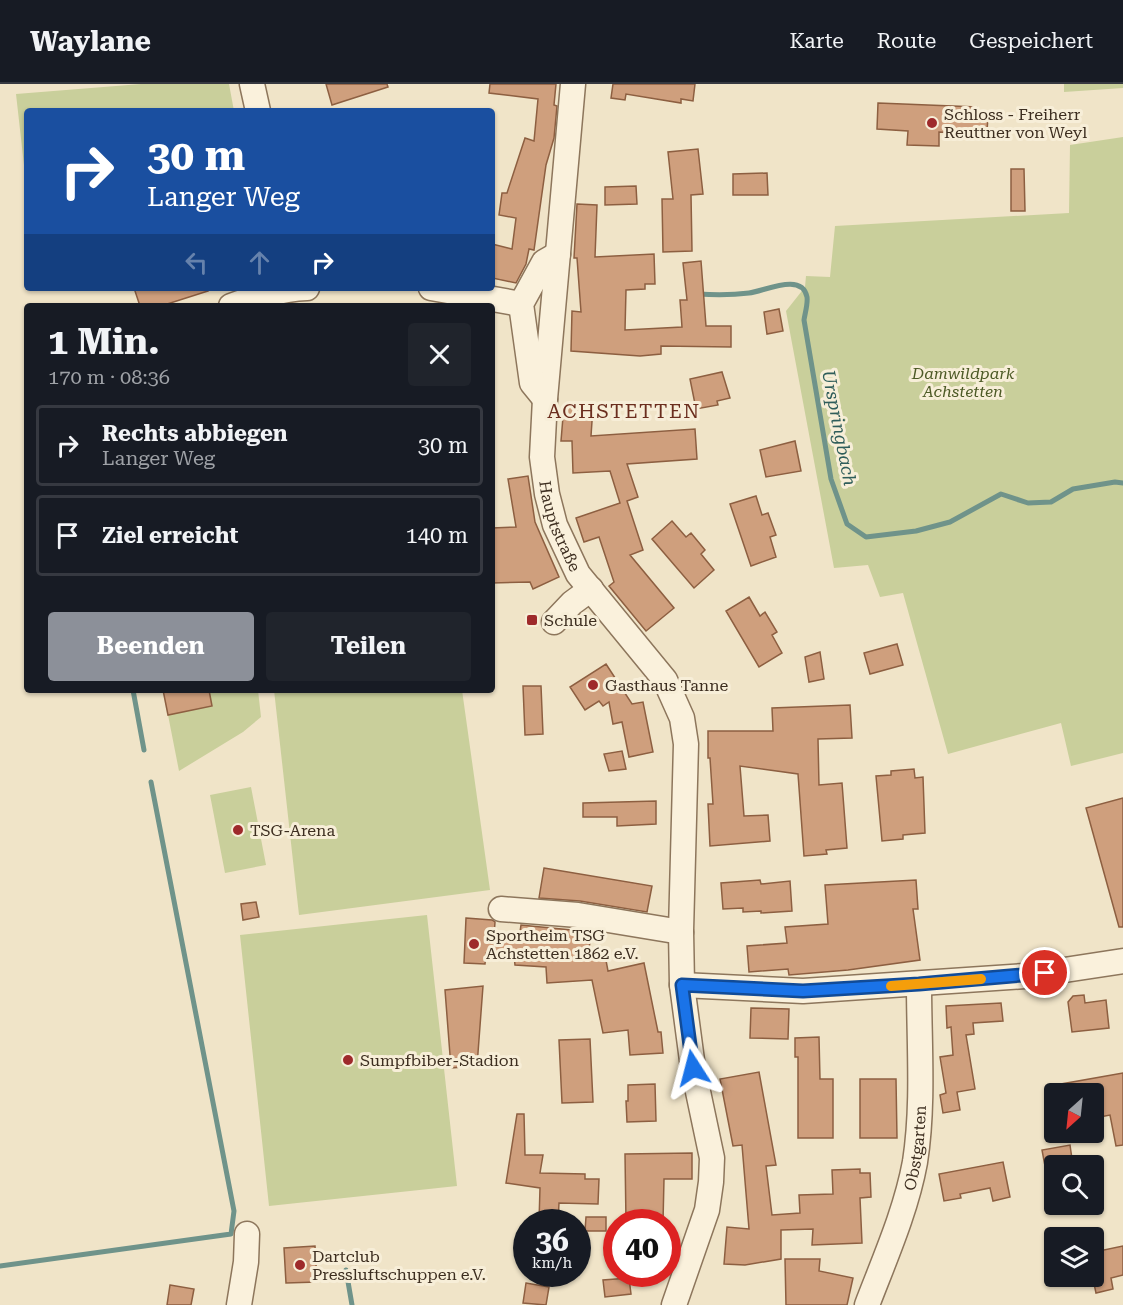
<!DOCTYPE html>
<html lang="de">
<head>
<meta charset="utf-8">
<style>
	:root { --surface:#171b24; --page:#20242c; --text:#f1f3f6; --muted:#9ea1a6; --line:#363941; --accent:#8c9099 }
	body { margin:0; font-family:"Roboto Serif",serif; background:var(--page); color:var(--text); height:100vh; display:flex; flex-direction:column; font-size:22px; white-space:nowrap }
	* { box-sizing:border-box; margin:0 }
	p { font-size:20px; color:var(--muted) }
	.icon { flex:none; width:33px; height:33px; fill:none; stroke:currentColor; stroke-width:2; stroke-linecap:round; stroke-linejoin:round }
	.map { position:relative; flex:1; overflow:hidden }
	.side { position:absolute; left:24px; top:219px; width:471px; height:390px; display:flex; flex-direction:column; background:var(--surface); border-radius:6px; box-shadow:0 2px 4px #0004 }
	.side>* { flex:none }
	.top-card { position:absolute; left:24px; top:24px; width:471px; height:183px; border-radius:6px; box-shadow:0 2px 4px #0004; background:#1a4fa0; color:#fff; overflow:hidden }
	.needle { width:39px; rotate:207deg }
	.controls { position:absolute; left:1044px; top:999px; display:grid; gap:12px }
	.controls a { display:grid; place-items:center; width:60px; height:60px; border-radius:6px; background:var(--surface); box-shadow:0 2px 4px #0004; font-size:30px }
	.speed { position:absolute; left:513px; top:1125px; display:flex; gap:12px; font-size:30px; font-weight:700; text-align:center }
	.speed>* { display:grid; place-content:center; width:78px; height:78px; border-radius:50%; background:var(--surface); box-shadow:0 2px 4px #0004; line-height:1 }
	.speed small { font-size:15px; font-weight:400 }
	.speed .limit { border:9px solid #d22; background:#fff; color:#111 }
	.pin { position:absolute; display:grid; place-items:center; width:51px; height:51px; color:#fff; margin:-26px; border:3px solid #fff; border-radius:50%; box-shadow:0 2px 6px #0007 }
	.me { position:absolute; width:66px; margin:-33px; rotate:351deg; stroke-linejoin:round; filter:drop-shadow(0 0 4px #0008) }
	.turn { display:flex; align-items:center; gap:21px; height:126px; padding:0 24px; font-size:27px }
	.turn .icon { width:78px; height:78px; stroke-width:2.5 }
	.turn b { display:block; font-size:42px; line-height:51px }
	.lanes { display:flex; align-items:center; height:57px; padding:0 24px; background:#0003; justify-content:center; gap:30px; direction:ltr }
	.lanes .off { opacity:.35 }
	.round { display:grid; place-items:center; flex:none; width:63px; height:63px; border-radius:6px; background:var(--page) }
	.headline { display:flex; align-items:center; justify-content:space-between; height:102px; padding:0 24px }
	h1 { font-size:36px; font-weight:700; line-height:45px }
	.button { display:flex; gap:12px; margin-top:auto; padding:12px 24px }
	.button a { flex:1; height:69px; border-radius:6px; background:var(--accent); color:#fff; font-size:24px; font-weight:700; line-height:69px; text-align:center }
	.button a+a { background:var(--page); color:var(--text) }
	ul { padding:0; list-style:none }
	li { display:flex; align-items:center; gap:18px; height:81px; margin:0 12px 9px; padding:0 12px; border:3px solid var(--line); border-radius:6px }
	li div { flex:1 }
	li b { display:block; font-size:22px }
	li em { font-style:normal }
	header { display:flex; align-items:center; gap:36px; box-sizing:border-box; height:84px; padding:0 30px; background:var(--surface); border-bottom:2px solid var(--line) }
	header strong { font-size:28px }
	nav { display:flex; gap:33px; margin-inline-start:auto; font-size:21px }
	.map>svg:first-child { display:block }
</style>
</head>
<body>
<header>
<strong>Waylane</strong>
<nav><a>Karte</a><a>Route</a><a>Gespeichert</a></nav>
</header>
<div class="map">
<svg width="1123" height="1221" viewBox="0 0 1123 1221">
	<rect width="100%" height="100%" fill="#f0e4c8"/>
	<!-- green -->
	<path fill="#c9cf9b" d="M141,0H229L234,27H27L26,99L16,10Z
		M1064,0H1123V4L1064,8Z
		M1123,53V669L1071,682L1061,639L948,670L903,509L880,513L868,481L834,484L786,227L805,203L806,192L830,193L835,142L1069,129L1070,61Z
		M209,606H258L261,633L243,648L179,687L168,631L212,622Z
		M274,606H462L490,806L299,831Z
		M251,703L266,781L225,789L210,711Z
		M427,831L457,1102L269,1122L240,851Z"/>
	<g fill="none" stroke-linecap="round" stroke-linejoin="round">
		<!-- stream -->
		<path stroke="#6f938a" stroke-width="5" d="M698,210C715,211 733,211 749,209C765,207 802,188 807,213C808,220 805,229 804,236L831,395L847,440L866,453L916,447L950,438L1001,410L1028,419L1051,418L1073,405L1115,398L1123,399
			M133,606L144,666
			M0,1182L231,1150L234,1127L151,698
			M346,1186L352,1221"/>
	</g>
	<!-- building -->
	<path fill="#cf9f7d" stroke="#8d5f41" stroke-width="1.5" d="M326,0H387L388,3L332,21Z
		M490,0H556L554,21L557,22L554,54L546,81L534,166L529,165L526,180L516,199L492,194V160L512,165L516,134L499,131L502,109H507L525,54L534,57L538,15L489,9Z
		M613,0H695L693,17L681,15V19L626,10L625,16L611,14Z
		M878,19L977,23V32L988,33L987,47L975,50L939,48V62L907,61L908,47L877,45Z
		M698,65L703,110L691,111L692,167L663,168L662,115H673L668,68Z
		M1011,85H1024L1025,127H1011Z
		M767,89L768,111H733V90Z
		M636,102L637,120L605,121V103Z
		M577,120L597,121L595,173L654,170L655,200H645V205L626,206L625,246L682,243L680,216H687L683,179L701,177L706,242H731V263L661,262V270L640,272L571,267L572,227L581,228L577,174H574Z
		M134,204H207L208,207L161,222H140Z
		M779,225L783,247L767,250L764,228Z
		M722,288L730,314L717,317L718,321L696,325L690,295Z
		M564,321L593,323L591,352L695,345L697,375L627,380L638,413L627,417L643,466L630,471L674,524L646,547L609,502L614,498L599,453L584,458L576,434L620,419L610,387L573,389L572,357H561Z
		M795,357L801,387L766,393L760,366Z
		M528,392L535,438L559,493L533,505L530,498L492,499V444L516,443L508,395Z
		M756,412L762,431L768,429L776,451L770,453L776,473L751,482L730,420Z
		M672,437L686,453L691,449L705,466L701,470L714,486L694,504L652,455Z
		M749,513L760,532L765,528L777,548L772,551L782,569L759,583L726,527Z
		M897,560L903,581L870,590L864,569Z
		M820,568L824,595L809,598L805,573Z
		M606,580L632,620L643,618L653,668L629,673L622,638L613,640L609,618L603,622L599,617L585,626L570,603Z
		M523,602H541L543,650L525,651Z
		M163,606H209L212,622L168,631Z
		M850,621L852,654L818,655L819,701L842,699L847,764L826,766L827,770L804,772L798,690L740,682L744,732L768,731L770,757L710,762L708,720H713L710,674H708V647H773L772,624Z
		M622,667L626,685L609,687L604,670Z
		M914,685L915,694L923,693L925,749L903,751V755L882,757L876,692L891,691V687Z
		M1123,714V843H1119L1086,724Z
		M656,717V740L617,742V733H583V719Z
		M544,784L652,802L647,828L580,817L539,814Z
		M760,796L761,800L790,797L792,827L761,829V827L743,828V824L723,825L721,799Z
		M916,796L918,825H913L920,876L848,886L789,891L788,885L749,888L747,862L787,859L785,843L828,840L825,801Z
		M256,818L259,833L243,836L241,820Z
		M466,834L492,836L495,838L494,852L519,855L521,841L592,848L587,874L605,871L608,887L644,879L658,948H661L663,969L630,971L628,946L603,949L592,896L547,899L546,883L515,881L514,872L486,869L485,880L464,879Z
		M483,902L477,982L451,984L445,906Z
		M1084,911L1085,919L1106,916L1109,944L1072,948L1068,918L1073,912Z
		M1001,919L1003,937L973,939L974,950L966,951L975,1005L957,1008L960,1026L943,1029L940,1011L946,1009L940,973L953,971L951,943L947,944L946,922Z
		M751,924L789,925L788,955L750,954Z
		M819,953L820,995H833V1054H798V973H795V954Z
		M590,955L593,1018L562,1019L559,956Z
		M759,988L776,1081L766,1082L772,1131L800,1129L799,1111L833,1110L832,1086L860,1085V1089H870L871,1113L860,1114L862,1159L812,1161L813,1145L781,1146V1175L745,1181L724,1180L727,1143L749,1145L742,1061L733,1062L720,995Z
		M1123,989V1061L1116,1062L1110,1031L1094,1034V1010H1050V1002Z
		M860,995H896L897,1054H860Z
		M655,1000L656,1037L627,1038L626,1017H628V1001Z
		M517,1030H524L525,1071H543L540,1089L585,1090V1095H599L598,1120L559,1119L558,1138H539L540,1104L506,1099Z
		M1070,1061L1073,1082H1045L1042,1066Z
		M692,1069V1095H664L663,1138H626L625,1070Z
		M1003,1078L1010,1113L993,1117L990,1104L960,1110L961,1114L944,1117L939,1090Z
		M586,1133H606V1147H585Z
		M315,1162L317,1198L286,1199L284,1164Z
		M1123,1162V1191L1111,1194L1113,1205L1096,1209L1093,1195L1096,1194L1094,1168Z
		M785,1175H820L819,1187L853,1194L847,1221H786Z
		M629,1194L631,1210L605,1213L603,1196Z
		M526,1199L549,1203L546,1221L523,1219Z
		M170,1201L194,1205L191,1221H167Z"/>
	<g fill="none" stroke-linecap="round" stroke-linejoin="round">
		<defs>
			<g id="minor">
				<path d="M252,0L258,27"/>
				<path id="s1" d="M573,0L545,315L542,373L547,410L555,441L578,490L665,596L682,634L686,660L681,847L682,901L693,984L712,1074L711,1098L707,1126L674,1221"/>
				<path d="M431,204L521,220"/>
				<path d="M231,222C256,213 281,205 307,204"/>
				<path d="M545,315L532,299L521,220L544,178L558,170"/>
				<path d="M554,538L572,519L591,505"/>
				<path d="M501,825L578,831L681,848"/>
				<path d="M682,901L803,907L1025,892L1123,877"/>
				<path d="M239,1221L246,1178L247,1150"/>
				<path id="s2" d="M867,1221C885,1174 906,1127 915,1078C924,1020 919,959 919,900"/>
			</g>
		</defs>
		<!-- minor casing -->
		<use href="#minor" stroke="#8d765c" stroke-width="27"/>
		<!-- minor -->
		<use href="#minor" stroke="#faf1dc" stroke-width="24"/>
	</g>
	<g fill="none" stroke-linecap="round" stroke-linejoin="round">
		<defs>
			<path id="route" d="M693,984L682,901L803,907L919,900L1045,889"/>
		</defs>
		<!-- route casing -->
		<use href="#route" stroke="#114b97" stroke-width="15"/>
		<!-- route -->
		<use href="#route" stroke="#1a73e8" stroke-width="10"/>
		<!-- slow -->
		<path stroke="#f59e0b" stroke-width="10" d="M891,902L981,895"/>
	</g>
	<!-- markers -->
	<g fill="#9e2a2b" stroke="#f7eed8" stroke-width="2">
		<circle cx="932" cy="39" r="6"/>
		<rect x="526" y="530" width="12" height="12" rx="3"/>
		<circle cx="593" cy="601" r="6"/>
		<circle cx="238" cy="746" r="6"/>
		<circle cx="474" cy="860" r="6"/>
		<circle cx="348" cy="976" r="6"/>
		<circle cx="300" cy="1181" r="6"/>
	</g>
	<g text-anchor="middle" stroke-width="6" stroke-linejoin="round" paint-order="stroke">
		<!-- poi labels -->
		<g font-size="16" fill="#3d2e20" stroke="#f7eed8" text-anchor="start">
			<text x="944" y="36">Schloss - Freiherr<tspan x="944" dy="18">Reuttner von Weyl</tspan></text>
			<text x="544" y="542">Schule</text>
			<text x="605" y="607">Gasthaus Tanne</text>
			<text x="250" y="752">TSG-Arena</text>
			<text x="486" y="857">Sportheim TSG<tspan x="486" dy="18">Achstetten 1862 e.V.</tspan></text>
			<text x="360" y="982">Sumpfbiber-Stadion</text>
			<text x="312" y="1178">Dartclub<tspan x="312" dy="18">Pressluftschuppen e.V.</tspan></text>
		</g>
		<!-- park labels -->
		<g font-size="16" font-style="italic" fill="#4d5a26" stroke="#f7eed8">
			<text x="963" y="295">Damwildpark<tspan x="963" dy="18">Achstetten</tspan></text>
		</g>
		<!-- street labels -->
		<g font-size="16" fill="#3d2e20" stroke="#f7eed8">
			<text dy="6" stroke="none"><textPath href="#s1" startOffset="446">Hauptstraße</textPath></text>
			<text dy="6" stroke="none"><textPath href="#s2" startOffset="165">Obstgarten</textPath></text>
		</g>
		<!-- water labels -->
		<g font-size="18" font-style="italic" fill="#2f5d5a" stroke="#f7eed8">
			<text transform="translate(839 344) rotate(79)" y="6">Urspringbach</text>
		</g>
		<!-- quarter labels -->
		<g font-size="20" letter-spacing="1.5" fill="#6b2e1e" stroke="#f7eed8">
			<text x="624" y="334">ACHSTETTEN</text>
		</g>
	</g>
</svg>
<div class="controls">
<a><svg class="needle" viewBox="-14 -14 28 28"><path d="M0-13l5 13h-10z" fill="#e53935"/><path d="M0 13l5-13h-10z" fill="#9ea1a6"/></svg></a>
<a><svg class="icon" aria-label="search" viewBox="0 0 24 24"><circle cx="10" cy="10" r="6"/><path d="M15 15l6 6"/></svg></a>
<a><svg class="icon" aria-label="layers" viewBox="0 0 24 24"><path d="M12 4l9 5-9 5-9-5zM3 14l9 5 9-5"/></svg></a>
</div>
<div class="speed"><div>36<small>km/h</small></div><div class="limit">40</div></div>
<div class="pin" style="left:1045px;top:889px;background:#d93025"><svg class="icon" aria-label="arrive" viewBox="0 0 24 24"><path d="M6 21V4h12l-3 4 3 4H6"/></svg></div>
<svg class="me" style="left:693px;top:984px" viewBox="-20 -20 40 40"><path d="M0-17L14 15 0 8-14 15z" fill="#1a73e8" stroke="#fff" stroke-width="4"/></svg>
<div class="top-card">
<div class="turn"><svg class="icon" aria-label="right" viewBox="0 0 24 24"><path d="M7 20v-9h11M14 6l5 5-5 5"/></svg><div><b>30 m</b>Langer Weg</div></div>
<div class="lanes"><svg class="icon off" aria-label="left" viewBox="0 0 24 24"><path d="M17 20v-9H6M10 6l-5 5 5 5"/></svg><svg class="icon off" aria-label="ahead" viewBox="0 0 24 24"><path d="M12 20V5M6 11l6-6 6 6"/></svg><svg class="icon" aria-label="right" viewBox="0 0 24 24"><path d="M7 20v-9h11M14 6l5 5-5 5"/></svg></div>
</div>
<section class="side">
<div class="headline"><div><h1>1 Min.</h1><p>170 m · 08:36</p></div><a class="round"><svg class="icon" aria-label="close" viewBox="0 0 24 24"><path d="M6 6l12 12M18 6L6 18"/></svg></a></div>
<ul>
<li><svg class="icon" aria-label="right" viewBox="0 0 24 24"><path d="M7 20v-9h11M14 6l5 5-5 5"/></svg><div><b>Rechts abbiegen</b><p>Langer Weg</p></div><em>30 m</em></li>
<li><svg class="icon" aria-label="arrive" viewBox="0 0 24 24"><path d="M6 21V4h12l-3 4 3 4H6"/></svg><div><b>Ziel erreicht</b></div><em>140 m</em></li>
</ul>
<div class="button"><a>Beenden</a><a>Teilen</a></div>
</section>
</div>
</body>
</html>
